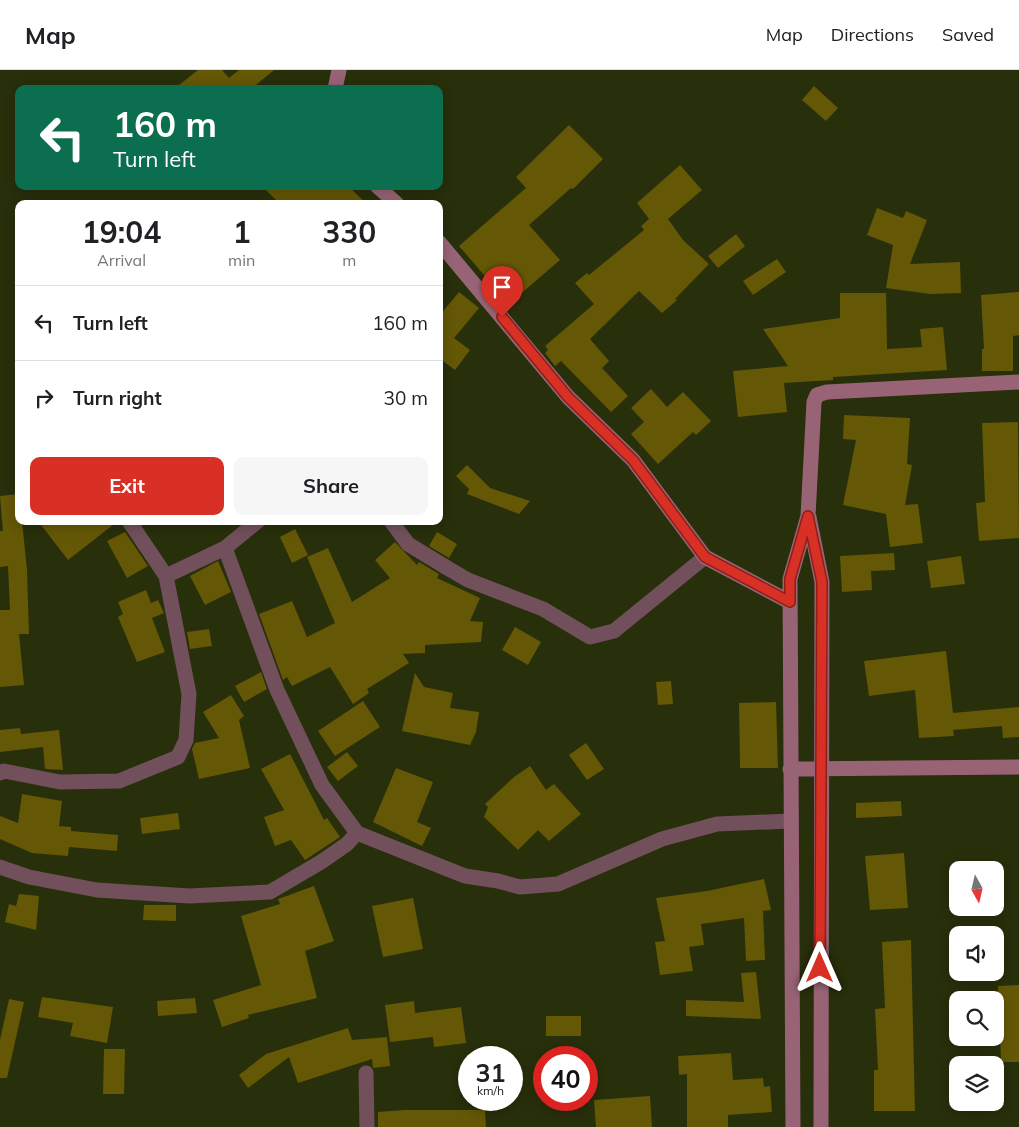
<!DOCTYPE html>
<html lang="en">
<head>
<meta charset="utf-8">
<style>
	:root { --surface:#fff; --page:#f6f6f6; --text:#202124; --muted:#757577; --line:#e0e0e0; --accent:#d93025 }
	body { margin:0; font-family:Mulish,sans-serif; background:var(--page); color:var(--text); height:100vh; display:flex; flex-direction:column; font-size:19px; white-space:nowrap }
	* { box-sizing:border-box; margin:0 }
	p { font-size:16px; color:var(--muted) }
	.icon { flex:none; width:28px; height:28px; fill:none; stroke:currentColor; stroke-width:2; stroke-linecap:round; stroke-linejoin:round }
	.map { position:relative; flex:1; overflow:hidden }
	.panel { position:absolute; left:15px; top:130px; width:428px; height:325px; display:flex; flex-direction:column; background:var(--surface); border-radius:10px; box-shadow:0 2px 12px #0003 }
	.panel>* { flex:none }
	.banner { position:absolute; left:15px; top:15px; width:428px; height:105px; border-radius:10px; box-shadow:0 2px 12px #0003; background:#0b6e4f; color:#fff; overflow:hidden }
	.needle { width:32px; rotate:172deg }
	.fabs { position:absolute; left:949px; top:791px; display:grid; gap:10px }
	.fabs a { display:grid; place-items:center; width:55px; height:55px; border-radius:10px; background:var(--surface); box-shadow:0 2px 12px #0003; font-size:25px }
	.speed { position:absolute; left:458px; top:976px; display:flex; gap:10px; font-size:25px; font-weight:700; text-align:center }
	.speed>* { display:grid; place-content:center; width:65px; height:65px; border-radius:50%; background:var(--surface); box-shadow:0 2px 12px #0003; line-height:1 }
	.speed small { font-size:12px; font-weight:400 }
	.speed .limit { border:8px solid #d22; background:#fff; color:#111 }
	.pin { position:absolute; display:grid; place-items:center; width:42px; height:42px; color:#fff; margin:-51px -21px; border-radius:50% 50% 50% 0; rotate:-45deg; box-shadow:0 0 5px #0007 }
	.pin .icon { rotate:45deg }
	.me { position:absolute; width:55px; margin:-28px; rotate:0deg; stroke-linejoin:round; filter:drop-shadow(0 0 4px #0008) }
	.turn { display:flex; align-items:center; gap:18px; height:105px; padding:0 15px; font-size:22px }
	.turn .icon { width:65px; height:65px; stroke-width:2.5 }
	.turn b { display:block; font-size:35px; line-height:42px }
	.eta { display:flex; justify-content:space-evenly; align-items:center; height:85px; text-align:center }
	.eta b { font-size:30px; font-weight:700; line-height:35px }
	.button { display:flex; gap:10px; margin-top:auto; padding:10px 15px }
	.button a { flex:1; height:58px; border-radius:10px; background:var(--accent); color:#fff; font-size:20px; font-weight:700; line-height:58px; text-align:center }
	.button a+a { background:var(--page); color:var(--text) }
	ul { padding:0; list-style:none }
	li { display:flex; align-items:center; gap:15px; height:75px; padding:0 15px; border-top:1px solid var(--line) }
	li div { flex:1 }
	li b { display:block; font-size:19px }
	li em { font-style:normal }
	header { display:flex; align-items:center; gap:30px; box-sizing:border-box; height:70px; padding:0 25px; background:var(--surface); border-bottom:1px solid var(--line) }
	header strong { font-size:24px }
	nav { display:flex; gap:28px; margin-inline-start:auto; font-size:18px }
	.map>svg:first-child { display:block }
</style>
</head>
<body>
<header>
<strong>Map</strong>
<nav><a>Map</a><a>Directions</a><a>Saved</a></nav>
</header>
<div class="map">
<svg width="1019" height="1057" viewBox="0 0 1019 1057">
	<rect width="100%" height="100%" fill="#282f0b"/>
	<!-- building -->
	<path fill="#645706" d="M198,0H222L229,8L239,0H274L251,19H174Z
		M814,16L838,38L826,51L802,30Z
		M569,55L603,89L573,119L571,118L529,155L560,190L509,234L459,176L526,118L516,107Z
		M680,95L702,120L668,149L683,170L709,194L675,229L677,230L662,243L639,221L590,269L609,291L602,298L628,326L611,342L561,291L555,296L545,283L548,280L545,276L594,234L575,213L587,203L589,205L644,160L641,156L649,149L637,133Z
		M262,116H348L367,134H280Z
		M877,138L903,148L906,141L927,150L910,194L960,192L961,223L930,224L886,218L893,175L867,165Z
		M736,164L745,176L718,198L708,186Z
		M777,189L786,202L753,225L743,211Z
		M459,222L479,238L454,268L470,280L455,300L439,288V246Z
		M1019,222V265L1013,266V301H982V279H984L981,225Z
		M840,223H886L887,279L922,277L920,259L943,257L947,300L833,307V310L784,313L787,342L738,347L733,301L788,296L763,259L840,248Z
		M651,319L667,337L683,322L711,351L696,365L693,362L658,394L631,364L644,352L631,338Z
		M844,345L910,348L907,394L912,395L905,435L918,434L923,473L890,477L886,444L843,435L856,370L843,369Z
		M1018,352L1019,468L979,471L976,433L985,432L982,353Z
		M467,395L490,418L530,431L519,444L467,424L469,419L456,406Z
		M19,424V451H22L27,500L29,564H19L24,615L0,617V540H10L8,496L0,497V461H3L0,426Z
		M38,451H118L68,490Z
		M295,459L308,485L292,493L280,467Z
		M125,462L148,496L127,508L107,471Z
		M437,462L457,474L449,488L429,476Z
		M395,472L417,495L419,492L439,504L437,508L480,528L470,551L483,552L481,572L425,575V583L403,584L409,593L367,619L369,623L353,634L330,597L292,616L287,607L283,610L259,544L292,531L307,567L335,553L307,487L328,478L352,532L390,508L375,490Z
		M894,483L895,500L871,501L872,520L842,522L840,486Z
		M961,486L965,514L931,518L927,491Z
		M218,491L231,522L205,535L190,506Z
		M146,520L151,533L158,530L164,543L152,548L165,582L137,592L118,547L123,544L118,532Z
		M515,557L541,572L528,595L502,580Z
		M209,559L212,576L190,579L187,562Z
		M946,581L953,643L1019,637V667L1003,668L1002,656L953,660L954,666L919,668L915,620L869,626L864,591Z
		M261,602L267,619L244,632L235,616Z
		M415,603L424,617L453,623L450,638L479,642L476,662L470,675L402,661Z
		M671,611L673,634L658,635L656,612Z
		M231,625L244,646L239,650L250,698L199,709L192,679L195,673L219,668L203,642Z
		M363,631L380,657L335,686L318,661Z
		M776,632L778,698H740L739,633Z
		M20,658L21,664L59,660L63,700L45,699L43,677L0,682V660Z
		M586,673L604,699L587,710L569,685Z
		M347,682L358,696L338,711L327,697Z
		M290,684L324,750L327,748L340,767L305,790L291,770L275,776L264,747L284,740L261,699Z
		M530,696L546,720L554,714L581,744L549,771L538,760L518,780L484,747L488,737L485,734L514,707Z
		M396,698L433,712L417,752L431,758L422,776L373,752Z
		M22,724L62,731L59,756L71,757V761L118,765L117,781L69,777L68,786L32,783L0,769V746L18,753Z
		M901,731L902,746L856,748V733Z
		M178,743L180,759L142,764L140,748Z
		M904,783L908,838L870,840L865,786Z
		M764,809L771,840L763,841L765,890L746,891L744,848L701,854L704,875L689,877L693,901L660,905L655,872L665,871L656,828L707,821Z
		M314,816L334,871L305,881L317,928L248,945L249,948L222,957L213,930L261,915L241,846L280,834L278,829Z
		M19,824L39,826L36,860L5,852L9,834L16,836Z
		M413,828L423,879L383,887L372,836Z
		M144,835H176V851L143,850Z
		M911,870L915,1041H874V1000H878L875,939L885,938L882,872Z
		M756,902L761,949L686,946V930L744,932L741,903Z
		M1019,915V992H1001L998,916Z
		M42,927L113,937L107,973L70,966L73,953L38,947Z
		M195,928L197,943L158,946L157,931Z
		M9,929L24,932L7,1008H0V970Z
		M414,931L415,943L461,937L466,973L434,977L433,967L390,972L385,935Z
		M546,946H581V966H546Z
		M348,958L352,970L387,967L390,996L373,998L372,989L298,1013L289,987L248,1018L239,1005L266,984Z
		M104,979H125L124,1024H103Z
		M731,983L733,1010L763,1008L764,1017L770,1016L772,1042L728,1045V1057H687V1004L679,1005L678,986Z
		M650,1026L652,1057H596L594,1030Z
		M404,1040H485L486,1057H378V1042Z"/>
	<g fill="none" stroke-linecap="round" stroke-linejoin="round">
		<!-- street -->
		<path stroke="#71505b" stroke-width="15" d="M391,451L408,474L449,499L468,510L543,539L590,567L614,561L705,487
			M225,478L277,620L322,715L357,763L465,806L498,811L520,817L558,814L662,769L717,754L790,751
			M166,506L225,478L258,451
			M0,703L4,701L60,712L119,711L178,687L186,670L189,624L166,506L129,451
			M0,797L29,807L97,820L189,826L270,822L321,792L347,774L357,763
			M366,1003L367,1057"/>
		<!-- secondary -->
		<path stroke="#986475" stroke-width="15" d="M335,19L339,0
			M377,116L397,134
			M439,172L568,327L633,390L705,487L790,532
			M809,447L822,512L821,1057
			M790,699L1019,697
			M793,1057L790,509L808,446L814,332L817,325L827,322L1019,312"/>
	</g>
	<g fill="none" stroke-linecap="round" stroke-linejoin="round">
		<defs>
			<path id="route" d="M502,247L568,327L633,390L705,487L790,532V509L808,446L822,512L820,898"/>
		</defs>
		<!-- route casing -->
		<use href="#route" stroke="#8d1f18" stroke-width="12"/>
		<!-- route -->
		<use href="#route" stroke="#d93025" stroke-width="9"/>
	</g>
</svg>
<div class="fabs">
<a><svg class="needle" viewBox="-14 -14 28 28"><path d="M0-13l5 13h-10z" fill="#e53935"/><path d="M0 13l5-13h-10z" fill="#757577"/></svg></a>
<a><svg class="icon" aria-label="sound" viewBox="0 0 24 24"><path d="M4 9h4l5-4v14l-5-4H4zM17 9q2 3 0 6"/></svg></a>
<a><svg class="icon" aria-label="search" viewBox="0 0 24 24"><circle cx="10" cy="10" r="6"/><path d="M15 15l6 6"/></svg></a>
<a><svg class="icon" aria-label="layers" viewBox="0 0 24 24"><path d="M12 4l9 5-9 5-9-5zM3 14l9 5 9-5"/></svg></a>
</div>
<div class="speed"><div>31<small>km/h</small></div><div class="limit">40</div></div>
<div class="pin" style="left:502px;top:247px;background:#d93025"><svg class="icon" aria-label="arrive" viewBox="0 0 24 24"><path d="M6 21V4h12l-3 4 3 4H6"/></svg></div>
<svg class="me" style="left:820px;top:898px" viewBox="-20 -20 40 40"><path d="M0-17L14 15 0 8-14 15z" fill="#d93025" stroke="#fff" stroke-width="4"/></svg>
<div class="banner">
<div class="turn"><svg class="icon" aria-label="left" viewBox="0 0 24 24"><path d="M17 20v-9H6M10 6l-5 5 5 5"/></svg><div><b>160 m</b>Turn left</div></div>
</div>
<section class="panel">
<div class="eta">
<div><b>19:04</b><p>Arrival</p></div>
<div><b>1</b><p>min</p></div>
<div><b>330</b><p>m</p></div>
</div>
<ul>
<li><svg class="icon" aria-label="left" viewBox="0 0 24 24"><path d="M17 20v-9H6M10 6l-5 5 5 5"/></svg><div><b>Turn left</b></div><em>160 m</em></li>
<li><svg class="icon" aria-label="right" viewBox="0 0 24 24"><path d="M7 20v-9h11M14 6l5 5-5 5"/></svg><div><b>Turn right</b></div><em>30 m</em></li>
</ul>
<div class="button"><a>Exit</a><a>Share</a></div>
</section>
</div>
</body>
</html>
